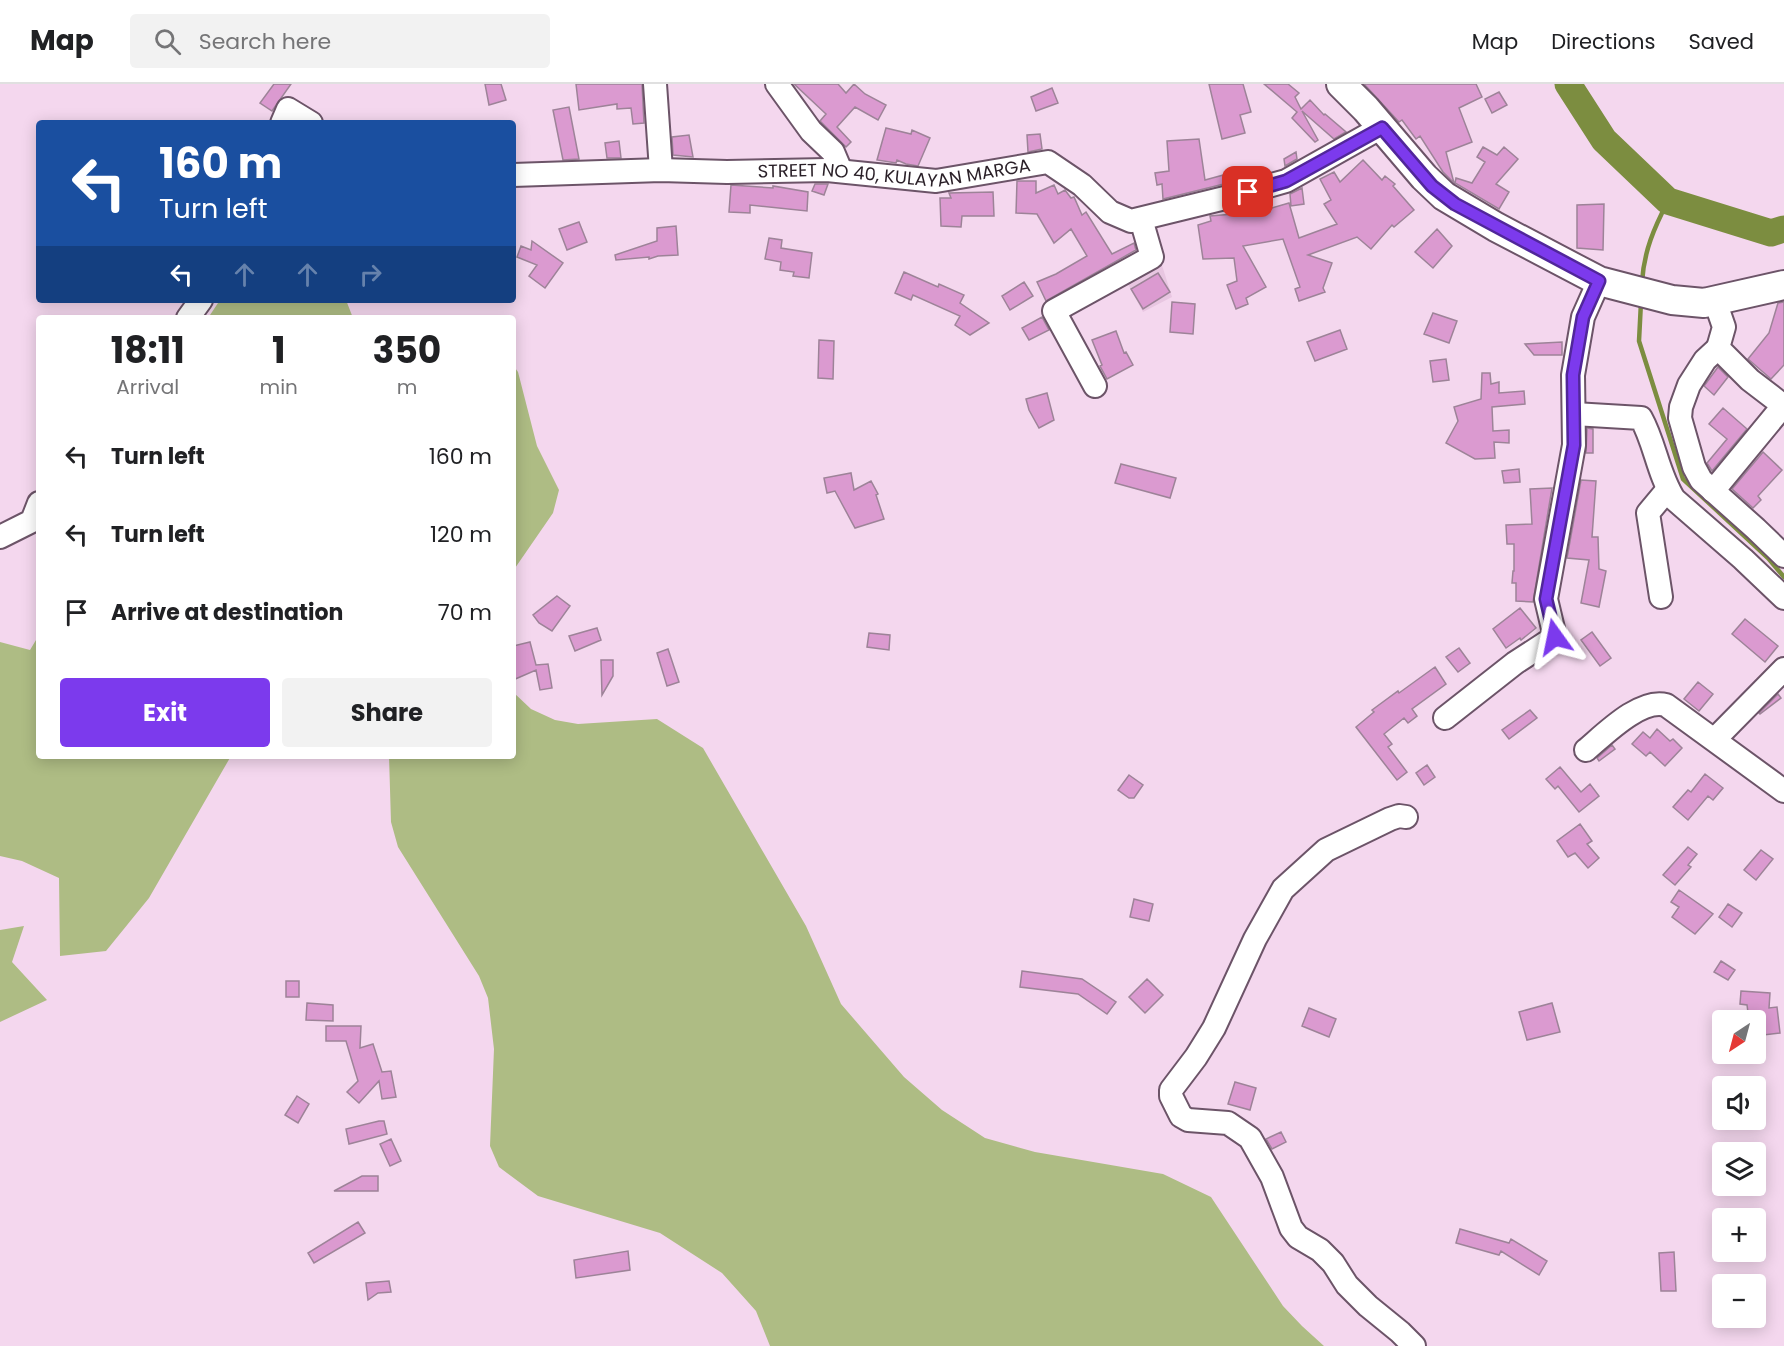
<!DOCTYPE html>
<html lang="en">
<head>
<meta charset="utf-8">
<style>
	:root { --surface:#fff; --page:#f2f2f2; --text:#202124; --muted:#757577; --line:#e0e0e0; --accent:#7c3aed }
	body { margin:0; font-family:Poppins,sans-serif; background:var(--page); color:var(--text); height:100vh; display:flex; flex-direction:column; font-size:22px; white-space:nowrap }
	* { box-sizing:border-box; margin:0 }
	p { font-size:20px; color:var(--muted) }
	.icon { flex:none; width:33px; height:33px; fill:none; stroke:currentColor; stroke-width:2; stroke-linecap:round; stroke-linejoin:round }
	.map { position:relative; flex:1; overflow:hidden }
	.panel { position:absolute; left:36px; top:231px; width:480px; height:444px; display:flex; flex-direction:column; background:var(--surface); border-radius:6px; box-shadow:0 3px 15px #0003 }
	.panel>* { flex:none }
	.guide { position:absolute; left:36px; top:36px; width:480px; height:183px; border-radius:6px; box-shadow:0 3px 15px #0003; background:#1a4fa0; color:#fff; overflow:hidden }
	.needle { width:39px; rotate:216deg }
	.controls { position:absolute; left:1712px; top:926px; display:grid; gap:12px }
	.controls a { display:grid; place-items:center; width:54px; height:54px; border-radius:6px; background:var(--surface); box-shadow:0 3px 15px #0003; font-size:30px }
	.pin { position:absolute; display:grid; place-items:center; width:51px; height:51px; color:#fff; margin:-26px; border-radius:12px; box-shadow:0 3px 9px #0006 }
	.me { position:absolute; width:66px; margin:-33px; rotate:348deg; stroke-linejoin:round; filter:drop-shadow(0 0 4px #0008) }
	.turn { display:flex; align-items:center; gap:21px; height:126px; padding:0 24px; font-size:27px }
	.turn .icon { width:78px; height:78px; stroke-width:2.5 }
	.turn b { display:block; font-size:42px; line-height:51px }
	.lanes { display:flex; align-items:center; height:57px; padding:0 24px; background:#0003; justify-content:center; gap:30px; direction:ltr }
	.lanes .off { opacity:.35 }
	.eta { display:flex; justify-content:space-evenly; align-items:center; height:102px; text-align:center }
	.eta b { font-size:36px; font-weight:700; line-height:42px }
	.action { display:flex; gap:12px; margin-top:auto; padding:12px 24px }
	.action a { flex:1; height:69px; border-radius:6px; background:var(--accent); color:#fff; font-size:24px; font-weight:700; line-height:69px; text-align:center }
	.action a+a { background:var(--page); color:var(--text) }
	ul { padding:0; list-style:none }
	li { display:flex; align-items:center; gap:18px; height:78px; padding:0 24px }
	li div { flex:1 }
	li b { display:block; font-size:22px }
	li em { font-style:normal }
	header { display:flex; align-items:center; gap:36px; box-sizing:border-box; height:84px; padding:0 30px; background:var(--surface); border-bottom:2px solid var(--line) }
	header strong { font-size:28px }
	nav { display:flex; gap:33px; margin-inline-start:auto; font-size:21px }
	.search { width:420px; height:54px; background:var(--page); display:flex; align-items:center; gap:15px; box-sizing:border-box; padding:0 21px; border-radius:6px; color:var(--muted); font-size:22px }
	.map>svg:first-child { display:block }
</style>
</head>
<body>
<header>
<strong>Map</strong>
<div class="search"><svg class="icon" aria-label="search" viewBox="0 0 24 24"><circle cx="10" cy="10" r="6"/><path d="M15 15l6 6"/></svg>Search here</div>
<nav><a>Map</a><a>Directions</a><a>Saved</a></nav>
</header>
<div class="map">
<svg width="1784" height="1262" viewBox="0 0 1784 1262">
	<rect width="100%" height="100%" fill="#f4d7ee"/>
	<!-- built -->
	<path fill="#e8c6e1" d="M1160,175L1172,213L1143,228L1124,193Z"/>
	<!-- green -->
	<path fill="#aebc84" d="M220,216H346L353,234H208Z
		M513,281L518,288L537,362L559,406L553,429L513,487Z
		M39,551V672H231L149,814L106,867L60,872L59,794L22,777L0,772V558L30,566Z
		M513,608L531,625L555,636L578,640L657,635L703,664L806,842L841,920L904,993L942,1026L985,1054L1035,1068L1163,1090L1211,1113L1283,1222L1302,1242L1324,1262H770L756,1227L722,1189L660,1149L538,1112L499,1083L490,1062L494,965L488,914L479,892L398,763L391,738L389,672H513Z
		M24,842L12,878L47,916L0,938V846Z"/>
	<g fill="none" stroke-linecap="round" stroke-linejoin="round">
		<!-- stream -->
		<path stroke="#7c8d40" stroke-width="4.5" d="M1642,198C1644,167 1654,144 1668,117
			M1641,218L1639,257L1683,395L1768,474L1784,493"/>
		<!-- river -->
		<path stroke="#7c8d40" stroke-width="27" d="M1568,0L1604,56L1668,117L1771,149L1784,145"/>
	</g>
	<!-- building -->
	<path fill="#db9ad0" stroke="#9d8398" stroke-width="1.5" d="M274,0H291L272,27L260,19Z
		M485,0H501L506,16L489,21Z
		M576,0H642L644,39L633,40L631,24L617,25V20L579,26Z
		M794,0H838L846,9L854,0L865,10L886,21L878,36L855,23L837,43L851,58L846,63L820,37L826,30Z
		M1209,0H1243L1251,28L1240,31L1245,49L1222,55Z
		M1264,0H1288L1299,9L1295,13L1301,25L1310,16L1324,31L1325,30L1346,48L1334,55L1302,27L1318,56L1315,58L1292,34L1297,28Z
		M1364,0H1476L1482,13L1459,24L1472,58L1446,68L1454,99L1443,88L1420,52L1416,55L1402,36L1399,38Z
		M1052,4L1058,19L1036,27L1031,13Z
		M1499,8L1507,21L1492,29L1485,15Z
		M569,23L579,75L563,76L553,26Z
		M886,44L911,50L912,46L930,54L918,82L906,80L897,76L896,79L877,76Z
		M1040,50L1042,65L1028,68L1027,51Z
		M689,51L693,73L673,71L672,53Z
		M1199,55L1205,96L1238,87L1240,96L1163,115L1162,100L1157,101L1155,89L1169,87L1167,57Z
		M619,57L621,74H607L605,59Z
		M1483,63L1497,71L1504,63L1518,75L1496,100L1509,108L1499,125L1455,99L1456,94L1472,99L1485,78L1477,73Z
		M1296,68L1297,75L1285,82L1284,75Z
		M1363,76L1382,96L1385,92L1395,100L1393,102L1414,126L1394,143L1392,141L1371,165L1357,153L1308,171L1332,179L1323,204L1325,208L1299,217L1295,205L1300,203L1283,155L1243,162L1266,203L1246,214L1248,220L1236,225L1227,201L1237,197L1234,174L1203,175L1198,141L1211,137L1210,132L1258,128L1289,119L1299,154L1337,140L1324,120L1331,116L1320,95L1334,88L1340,98Z
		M1017,97H1036V109L1054,101L1058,110L1065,106L1071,114L1074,113L1082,131L1086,128L1112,170L1134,159L1136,166L1046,217L1037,198L1056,190L1087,172L1071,145L1054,159L1037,130L1016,129Z
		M815,100H828L824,111L812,107Z
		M731,101L773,104V102L808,108L807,127L750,121V129L729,128Z
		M1302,104L1304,120L1291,122L1290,110Z
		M993,108L994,132H962L961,143L941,142L940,114H951L949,109Z
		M1604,120L1603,166L1577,164V121Z
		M579,138L587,158L567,166L559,145Z
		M676,142L678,171L658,172L649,175V173L616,176L615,171L657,157V144Z
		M1437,145L1452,162L1433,184L1415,168Z
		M769,154L782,156L781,164L812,169L809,194L793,192L794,188L780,186L781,178L765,175Z
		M532,157L563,179L545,204L529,192L537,181L517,173L521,162L531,166Z
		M904,188L938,203L939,200L964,211L960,219L989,239L970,251L955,241L960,232L913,211L911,216L895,209Z
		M1158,189L1170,208L1143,225L1131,205Z
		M1024,198L1033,212L1010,226L1002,212Z
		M1172,218L1195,220L1193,250L1170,248Z
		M1784,218V281L1771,295L1748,275L1769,249L1778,219Z
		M1433,229L1457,237L1449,259L1424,250Z
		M1042,233L1049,246L1029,256L1022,244Z
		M1340,246L1347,265L1315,277L1307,258Z
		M1116,247L1124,269L1126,268L1133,281L1107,295L1100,282L1102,281L1092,256Z
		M819,256L834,257L833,295L818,294Z
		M1562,258V271H1534L1525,260Z
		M1446,275L1449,296L1433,298L1430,277Z
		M1718,283L1728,293L1714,311L1704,302Z
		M1482,289H1490L1491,300L1499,298V309L1524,307L1525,320L1492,323L1493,347L1509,346V359L1494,358L1495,374L1475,375L1446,359L1458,337L1454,323L1481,315Z
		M1047,309L1054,336L1039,344L1029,326L1026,315Z
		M1723,324L1747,345L1712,387L1707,379L1727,355L1709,340Z
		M1587,344L1593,345V369H1586Z
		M1763,368L1782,386L1758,412L1761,416L1753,424L1732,405Z
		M1121,380L1176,394L1170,414L1115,399Z
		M1519,385L1520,398L1504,399L1502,387Z
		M851,389L854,406L871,397L878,410L876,411L884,435L855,444L835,407L827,409L824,394Z
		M1581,396L1596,397L1592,453H1598L1599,485L1606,487L1599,523L1581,519L1589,476L1567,474Z
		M1552,404L1533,518L1516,517V499H1512L1513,487H1514V460H1507L1506,441L1532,440L1530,405Z
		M557,512L570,522L552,547L539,539L533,531Z
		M1520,524L1536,544L1521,556L1520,554L1506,564L1493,545Z
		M1745,535L1778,562L1765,578L1732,550Z
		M597,544L601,556L575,567L569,552Z
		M1592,548L1611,574L1600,582L1581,556Z
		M869,549L890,551L889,566L867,563Z
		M530,558L536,581L548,580L552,604L540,606L536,586L513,596V562Z
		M1459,564L1470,579L1458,588L1446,573Z
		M668,565L679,598L667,602L657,569Z
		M601,576H613V592L602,611Z
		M1435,583L1446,600L1412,625L1417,632L1408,639L1404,634L1384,650L1392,660L1388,663L1407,688L1397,696L1356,643L1374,628L1372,626L1398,607L1399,609Z
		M1698,598L1713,610L1699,627L1684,615Z
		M1778,610L1781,614L1760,630L1759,629Z
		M1530,626L1537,634L1509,655L1502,646Z
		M1657,645L1670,657L1673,655L1682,664L1665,682L1650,668L1646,672L1632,660L1643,648L1650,654Z
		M1612,661L1615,665L1599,677L1597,674Z
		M1427,681L1435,693L1424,701L1416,689Z
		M1560,683L1581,708L1590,700L1599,712L1579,728L1558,702L1555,705L1546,695Z
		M1705,690L1723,704L1713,716L1708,712L1688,736L1673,723L1688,706L1691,708Z
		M1129,691L1143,701L1134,714H1129L1118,706Z
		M1580,740L1592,757L1587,760L1599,774L1588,784L1575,769L1568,773L1557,757Z
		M1688,763L1697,770L1688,781L1691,783L1675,801L1663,791Z
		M1761,766L1773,775L1756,796L1744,786Z
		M1679,806L1713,830L1695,850L1672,833L1679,823L1671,818Z
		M1134,815L1153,820L1149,837L1130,833Z
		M1728,820L1742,829L1732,843L1719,833Z
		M1721,877L1735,886L1728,896L1714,888Z
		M1022,887L1082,895L1116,918L1107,930L1078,910L1020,903Z
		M1147,895L1163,911L1145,929L1129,913Z
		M286,897H299V913H286Z
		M1741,907L1770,909L1769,924L1777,923L1780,949L1755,952V936H1749L1747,921L1740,920Z
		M307,919L333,921V937L306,936Z
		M1552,919L1560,948L1527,956L1519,928Z
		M1309,924L1336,935L1329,953L1302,942Z
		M326,942H361L360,964L373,960L382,988L391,987L396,1013L382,1015L379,997L359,1019L347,1008L358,997L346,957H326Z
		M1235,998L1256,1004L1250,1026L1228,1020Z
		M297,1012L309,1020L298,1039L285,1031Z
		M379,1037H384L387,1050L349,1060L346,1045Z
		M1281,1048L1286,1058L1272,1065L1266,1055Z
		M391,1055L401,1077L390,1082L380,1060Z
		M362,1092H378V1107H334Z
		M358,1138L365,1149L314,1179L308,1169Z
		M1460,1145L1509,1159L1511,1155L1547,1177L1539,1191L1501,1167L1499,1171L1456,1159Z
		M628,1167L630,1186L576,1194L574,1176Z
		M1674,1168L1676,1207H1661L1659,1169Z
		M389,1197L391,1208L378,1209L368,1216L366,1199Z"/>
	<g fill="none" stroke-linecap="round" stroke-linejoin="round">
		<defs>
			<g id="minor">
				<path d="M655,0L661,86"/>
				<path d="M777,0L811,47L833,68L841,87"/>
				<path d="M282,39L288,25L311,39"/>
				<path id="s1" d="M513,91L661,86L727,88L827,86L936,97L1048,78L1082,101L1110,128L1131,137L1229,113L1286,97L1382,43"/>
				<path d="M1715,217L1724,243L1718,264L1750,296L1784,322"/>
				<path d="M188,234L201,216"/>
				<path d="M1718,264L1705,276L1689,301L1681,323L1680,334L1694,383L1701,396L1756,445L1784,472"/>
				<path d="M1095,302L1054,227L1152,173L1141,135"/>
				<path d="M1574,330L1641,334C1655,359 1658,390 1674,415L1743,475L1784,514"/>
				<path d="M1713,407L1783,322"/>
				<path d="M0,453L32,437L39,419"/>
				<path d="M1661,513L1648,429L1668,405"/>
				<path d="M1445,634L1515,579L1555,553L1546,515L1574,361L1573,291L1583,233L1599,197"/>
				<path d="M1715,655L1784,585"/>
				<path d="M1586,666C1604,651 1640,614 1666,621L1784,707"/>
				<path d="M1406,733L1399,732L1390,735L1326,766L1283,805L1255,855L1214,944L1196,973L1171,1006V1012L1181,1032L1188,1036L1228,1039L1250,1054L1272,1093L1291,1144L1298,1153L1320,1166L1333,1179L1347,1201L1368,1222L1400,1248L1414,1262"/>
			</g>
			<path id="major" d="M1341,0L1366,25L1424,93L1444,112L1496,143L1599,197L1672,216L1704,219L1784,201"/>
		</defs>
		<!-- minor casing -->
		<use href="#minor" stroke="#6c5468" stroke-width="26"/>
		<!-- major casing -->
		<use href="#major" stroke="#6c5468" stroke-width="32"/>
		<!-- minor -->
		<use href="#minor" stroke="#fff" stroke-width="22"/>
		<!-- major -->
		<use href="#major" stroke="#fff" stroke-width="28"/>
	</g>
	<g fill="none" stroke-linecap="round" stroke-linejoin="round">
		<defs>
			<path id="route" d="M1248,108L1286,97L1382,44L1432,102L1455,120L1599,197L1583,233L1573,291L1574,361L1546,515L1555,553"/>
		</defs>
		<!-- route casing -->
		<use href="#route" stroke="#51269a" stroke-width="15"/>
		<!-- route -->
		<use href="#route" stroke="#7c3aed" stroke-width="10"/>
	</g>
	<g text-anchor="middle" stroke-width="6" stroke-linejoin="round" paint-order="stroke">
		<!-- street labels -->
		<g font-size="18" fill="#291f27" stroke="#fff">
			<text dy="6" stroke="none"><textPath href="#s1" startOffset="382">STREET NO 40, KULAYAN MARGA</textPath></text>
		</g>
	</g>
</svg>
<div class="controls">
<a><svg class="needle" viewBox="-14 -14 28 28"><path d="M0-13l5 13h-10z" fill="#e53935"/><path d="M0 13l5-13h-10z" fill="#757577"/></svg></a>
<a><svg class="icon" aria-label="sound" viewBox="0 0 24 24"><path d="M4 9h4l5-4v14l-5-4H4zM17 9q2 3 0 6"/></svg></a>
<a><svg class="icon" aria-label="layers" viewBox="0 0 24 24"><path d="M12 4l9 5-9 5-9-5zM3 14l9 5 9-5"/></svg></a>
<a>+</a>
<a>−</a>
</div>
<div class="pin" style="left:1248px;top:108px;background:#d93025"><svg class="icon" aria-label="arrive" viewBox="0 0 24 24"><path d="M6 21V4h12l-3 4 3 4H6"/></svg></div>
<svg class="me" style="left:1555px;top:553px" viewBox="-20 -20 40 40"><path d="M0-17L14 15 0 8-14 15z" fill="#7c3aed" stroke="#fff" stroke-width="4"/></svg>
<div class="guide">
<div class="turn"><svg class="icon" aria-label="left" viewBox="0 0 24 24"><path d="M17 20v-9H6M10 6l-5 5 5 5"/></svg><div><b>160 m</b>Turn left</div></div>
<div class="lanes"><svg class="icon" aria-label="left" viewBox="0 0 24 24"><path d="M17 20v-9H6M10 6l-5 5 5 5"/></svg><svg class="icon off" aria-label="ahead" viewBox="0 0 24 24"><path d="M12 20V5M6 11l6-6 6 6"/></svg><svg class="icon off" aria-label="ahead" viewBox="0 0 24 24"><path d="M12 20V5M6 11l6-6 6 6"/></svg><svg class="icon off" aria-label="right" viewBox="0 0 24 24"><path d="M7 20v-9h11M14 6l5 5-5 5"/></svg></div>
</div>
<section class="panel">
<div class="eta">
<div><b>18:11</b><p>Arrival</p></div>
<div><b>1</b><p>min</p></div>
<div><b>350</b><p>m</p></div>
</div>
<ul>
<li><svg class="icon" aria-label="left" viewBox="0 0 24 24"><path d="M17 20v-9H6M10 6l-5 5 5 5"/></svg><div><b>Turn left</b></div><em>160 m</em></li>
<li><svg class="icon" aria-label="left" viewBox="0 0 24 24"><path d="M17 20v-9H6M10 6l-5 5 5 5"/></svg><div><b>Turn left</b></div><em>120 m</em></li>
<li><svg class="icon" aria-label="arrive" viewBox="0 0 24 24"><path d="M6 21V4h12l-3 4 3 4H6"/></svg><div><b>Arrive at destination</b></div><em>70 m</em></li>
</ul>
<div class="action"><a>Exit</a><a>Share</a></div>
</section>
</div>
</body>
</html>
